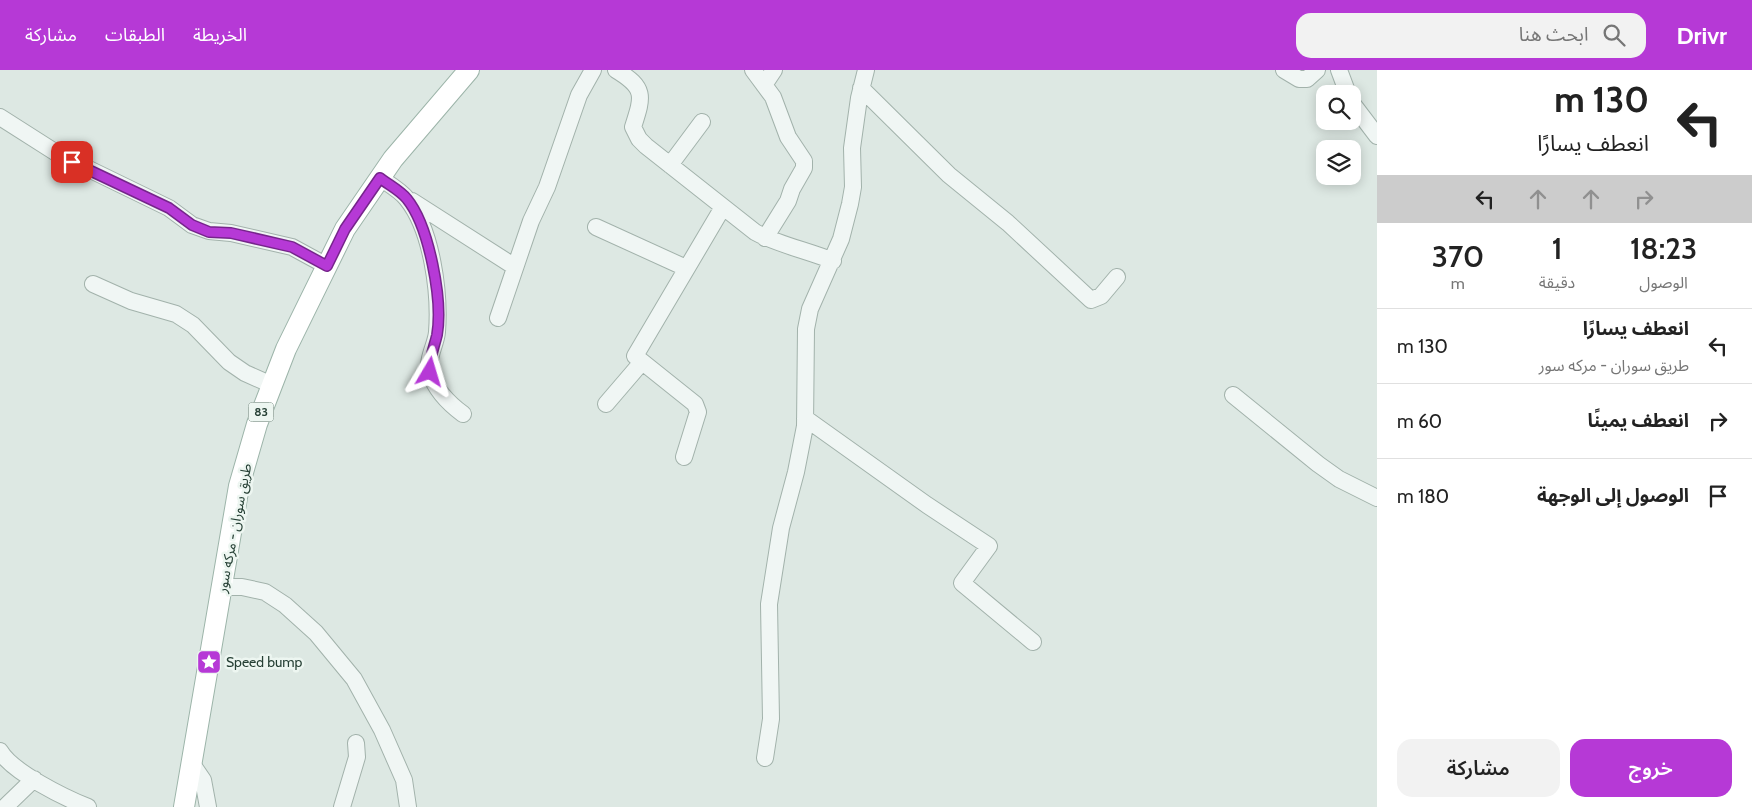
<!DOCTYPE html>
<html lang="ar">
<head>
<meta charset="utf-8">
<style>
	:root { --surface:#fff; --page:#f2f2f2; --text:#222; --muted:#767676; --line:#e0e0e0; --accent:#b639d6 }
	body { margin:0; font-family:Cabin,"Noto Sans Arabic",sans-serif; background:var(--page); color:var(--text); direction:rtl; height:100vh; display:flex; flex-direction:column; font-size:19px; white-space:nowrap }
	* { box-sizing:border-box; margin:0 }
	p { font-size:16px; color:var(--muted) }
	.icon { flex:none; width:28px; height:28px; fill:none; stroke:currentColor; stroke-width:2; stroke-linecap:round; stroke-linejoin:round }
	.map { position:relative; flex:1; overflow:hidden; direction:ltr }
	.drawer { display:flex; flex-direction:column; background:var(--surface); width:375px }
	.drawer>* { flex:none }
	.top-card { background:#fff; color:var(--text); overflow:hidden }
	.tools { position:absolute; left:1316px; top:15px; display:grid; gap:10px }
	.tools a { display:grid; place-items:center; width:45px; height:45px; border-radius:10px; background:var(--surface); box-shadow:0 2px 12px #0003; font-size:25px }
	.pin { position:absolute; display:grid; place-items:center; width:42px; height:42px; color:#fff; margin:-21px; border-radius:10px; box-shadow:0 2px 8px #0006 }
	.me { position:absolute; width:55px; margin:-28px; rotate:7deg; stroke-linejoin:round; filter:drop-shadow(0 0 4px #0008) }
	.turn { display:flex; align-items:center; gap:18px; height:105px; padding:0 20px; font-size:22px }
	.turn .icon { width:65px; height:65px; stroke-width:2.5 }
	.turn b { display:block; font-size:35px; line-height:42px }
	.lanes { display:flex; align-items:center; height:48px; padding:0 20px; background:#0003; justify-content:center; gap:25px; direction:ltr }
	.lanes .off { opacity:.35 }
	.eta { display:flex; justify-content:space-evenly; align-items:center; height:85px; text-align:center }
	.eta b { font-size:30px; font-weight:600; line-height:35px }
	.primary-button { display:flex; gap:10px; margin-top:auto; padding:10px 20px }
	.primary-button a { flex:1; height:58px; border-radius:15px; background:var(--accent); color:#fff; font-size:20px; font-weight:600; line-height:58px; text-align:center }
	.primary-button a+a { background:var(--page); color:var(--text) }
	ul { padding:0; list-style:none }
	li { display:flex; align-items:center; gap:15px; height:75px; padding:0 20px; border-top:1px solid var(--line) }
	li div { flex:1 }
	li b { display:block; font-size:19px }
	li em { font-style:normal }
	header { display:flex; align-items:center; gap:30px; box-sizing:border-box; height:70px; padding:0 25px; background:var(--accent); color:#fff }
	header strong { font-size:24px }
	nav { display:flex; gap:28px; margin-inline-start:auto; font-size:18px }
	.search { width:350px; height:45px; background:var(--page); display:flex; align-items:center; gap:12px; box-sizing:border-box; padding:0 18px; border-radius:15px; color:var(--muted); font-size:19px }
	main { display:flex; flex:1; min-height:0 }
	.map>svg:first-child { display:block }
</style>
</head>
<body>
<header>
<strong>Drivr</strong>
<div class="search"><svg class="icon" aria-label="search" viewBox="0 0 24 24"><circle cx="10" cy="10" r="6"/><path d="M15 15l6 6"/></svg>ابحث هنا</div>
<nav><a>الخريطة</a><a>الطبقات</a><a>مشاركة</a></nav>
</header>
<main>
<section class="drawer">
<div class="top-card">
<div class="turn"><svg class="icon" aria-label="left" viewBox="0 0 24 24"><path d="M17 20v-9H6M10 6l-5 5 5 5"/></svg><div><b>130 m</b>انعطف يسارًا</div></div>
<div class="lanes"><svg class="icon" aria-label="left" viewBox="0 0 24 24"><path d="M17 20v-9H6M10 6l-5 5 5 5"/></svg><svg class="icon off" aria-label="ahead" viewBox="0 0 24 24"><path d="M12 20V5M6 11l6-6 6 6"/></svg><svg class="icon off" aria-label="ahead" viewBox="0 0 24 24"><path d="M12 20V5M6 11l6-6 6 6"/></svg><svg class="icon off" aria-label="right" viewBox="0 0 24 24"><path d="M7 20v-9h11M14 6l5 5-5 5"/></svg></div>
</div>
<div class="eta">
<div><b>18:23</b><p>الوصول</p></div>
<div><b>1</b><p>دقيقة</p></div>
<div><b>370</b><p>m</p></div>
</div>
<ul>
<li><svg class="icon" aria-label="left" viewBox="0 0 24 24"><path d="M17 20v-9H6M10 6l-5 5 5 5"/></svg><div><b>انعطف يسارًا</b><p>طريق سوران - مركه سور</p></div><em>130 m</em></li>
<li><svg class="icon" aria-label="right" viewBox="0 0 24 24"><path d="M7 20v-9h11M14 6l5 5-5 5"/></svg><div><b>انعطف يمينًا</b></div><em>60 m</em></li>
<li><svg class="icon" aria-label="arrive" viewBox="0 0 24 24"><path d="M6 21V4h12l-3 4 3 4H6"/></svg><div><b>الوصول إلى الوجهة</b></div><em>180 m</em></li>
</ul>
<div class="primary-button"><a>خروج</a><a>مشاركة</a></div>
</section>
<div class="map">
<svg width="1377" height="737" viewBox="0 0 1377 737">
	<rect width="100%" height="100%" fill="#dde8e3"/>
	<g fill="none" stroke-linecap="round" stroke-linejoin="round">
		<defs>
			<path id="minor" d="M616,0C646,18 643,26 633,57L639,69L646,76L755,162C776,174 809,181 833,191
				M753,0L773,27L788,67L804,91V98L792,119L788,131L765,168
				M1284,0L1299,9H1307L1317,0
				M1339,0L1348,24
				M764,15L774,0
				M861,18L949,105L1008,153L1091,230L1101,226L1117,207
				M1352,33L1377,66
				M0,47L58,84L169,138L192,155L209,161L231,163L292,177L327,196
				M670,95L702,52
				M380,108C389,114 401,121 407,129C432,160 440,223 437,262C436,275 426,289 430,303C436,321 448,333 463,344
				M412,131L515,197
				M596,157L686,198
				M93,214L131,231L176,244L193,255L229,292L245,303L272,315
				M498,248L531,151L547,117L579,25L593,0
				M1233,325L1318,394L1339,409L1377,428
				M606,334L642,292
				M805,348L927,435L989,476L962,513L1033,572
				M684,387L698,342L695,334L635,286L723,137
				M222,517H242L265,522L285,535L316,563L354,609L382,660L404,710L408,737
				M0,681C12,702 65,728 88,737
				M765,688L771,649L769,534L781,458L796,402L805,356L806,259L810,239L841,169L850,134L853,117L852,78L859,28L866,0
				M192,694L203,710L208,737
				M5,737L34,709
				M342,737L357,687L356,673"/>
			<path id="major" d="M184,737L239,416L257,354L286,279L345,159L393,89L469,0"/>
		</defs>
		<!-- minor casing -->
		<use href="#minor" stroke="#a2b2ab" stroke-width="18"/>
		<!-- major casing -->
		<use href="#major" stroke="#9cb4a9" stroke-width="22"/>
		<!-- minor -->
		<use href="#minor" stroke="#f0f6f4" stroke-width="16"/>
		<!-- major -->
		<use href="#major" stroke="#fff" stroke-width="20"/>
	</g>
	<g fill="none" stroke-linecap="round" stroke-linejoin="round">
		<defs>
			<path id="route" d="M72,92L169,138L192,155L209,162L231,163L292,177L327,196L345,159L380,108C389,115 401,121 407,129C429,156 443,230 437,265C434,278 429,288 430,302"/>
		</defs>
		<!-- route casing -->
		<use href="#route" stroke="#76258b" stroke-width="12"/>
		<!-- route -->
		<use href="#route" stroke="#b639d6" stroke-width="9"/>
	</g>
	<!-- icons -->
	<defs>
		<symbol id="sight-square" viewBox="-11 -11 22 22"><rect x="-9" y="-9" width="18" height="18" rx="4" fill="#b639d6" stroke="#edf6f1"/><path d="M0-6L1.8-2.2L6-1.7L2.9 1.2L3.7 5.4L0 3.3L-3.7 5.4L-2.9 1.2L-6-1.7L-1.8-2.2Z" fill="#fff"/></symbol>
	</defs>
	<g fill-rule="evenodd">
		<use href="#sight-square" x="195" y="578" width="28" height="28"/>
	</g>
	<g text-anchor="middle" stroke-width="5" stroke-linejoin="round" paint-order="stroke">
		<!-- shield labels -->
		<rect fill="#edf6f1" stroke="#62776d" stroke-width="1" x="248.5" y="332.5" width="25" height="19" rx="4"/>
		<g font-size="12" font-weight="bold" fill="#264035">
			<text x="261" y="346">83</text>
		</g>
		<!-- street labels -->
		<g font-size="14" fill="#264035" stroke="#edf6f1">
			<text transform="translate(234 458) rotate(-79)" y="5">طريق سوران - مركه سور</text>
		</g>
		<!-- poi labels -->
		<g font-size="14" fill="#264035" stroke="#edf6f1" text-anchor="start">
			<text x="226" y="597">Speed bump</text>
		</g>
	</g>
</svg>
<div class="tools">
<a><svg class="icon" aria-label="search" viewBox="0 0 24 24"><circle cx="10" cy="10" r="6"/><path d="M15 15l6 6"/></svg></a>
<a><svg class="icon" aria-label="layers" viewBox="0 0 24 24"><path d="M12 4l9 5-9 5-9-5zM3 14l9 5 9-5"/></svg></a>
</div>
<div class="pin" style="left:72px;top:92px;background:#d93025"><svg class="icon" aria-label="arrive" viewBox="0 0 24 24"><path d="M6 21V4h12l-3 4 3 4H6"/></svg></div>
<svg class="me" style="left:430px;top:302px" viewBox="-20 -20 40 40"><path d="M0-17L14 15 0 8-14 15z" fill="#b639d6" stroke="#fff" stroke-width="4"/></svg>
</div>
</main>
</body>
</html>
